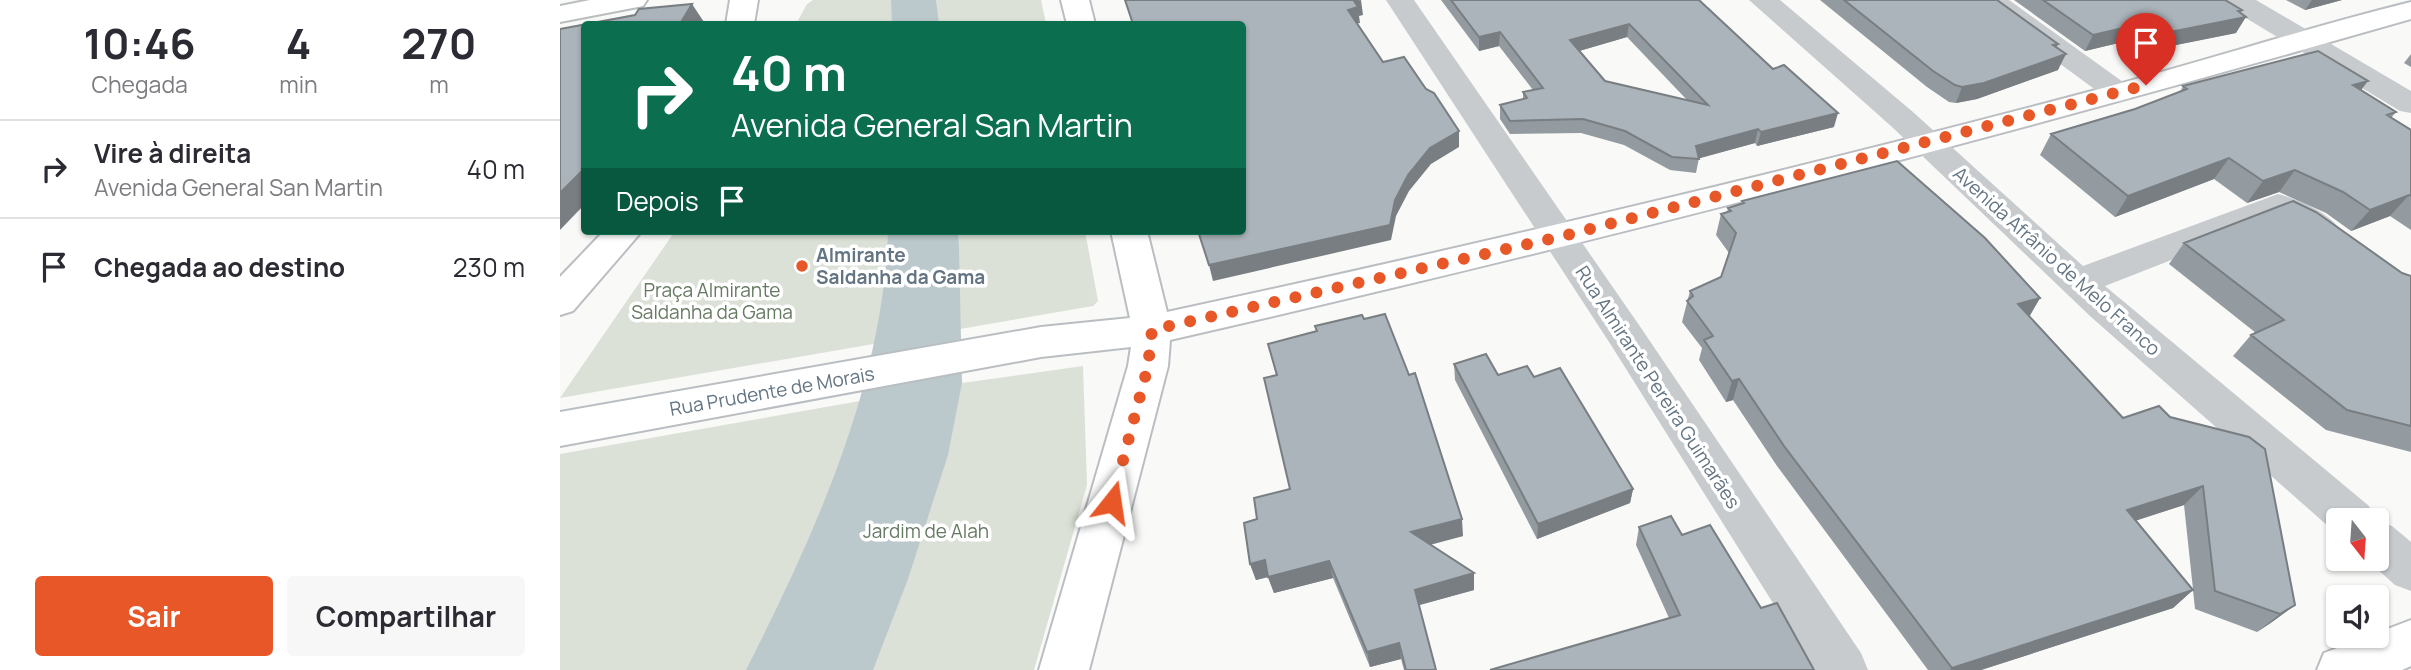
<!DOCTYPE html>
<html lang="pt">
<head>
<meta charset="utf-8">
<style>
	:root { --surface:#fff; --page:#f7f7f7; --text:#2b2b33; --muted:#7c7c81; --line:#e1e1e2; --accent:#e85728 }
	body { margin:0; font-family:Manrope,sans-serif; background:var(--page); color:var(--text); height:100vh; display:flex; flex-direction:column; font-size:26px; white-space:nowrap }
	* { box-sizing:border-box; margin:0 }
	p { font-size:23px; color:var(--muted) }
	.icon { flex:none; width:38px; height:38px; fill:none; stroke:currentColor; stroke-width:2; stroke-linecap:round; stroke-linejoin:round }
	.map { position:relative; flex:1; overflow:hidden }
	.details { display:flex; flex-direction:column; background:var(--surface); width:560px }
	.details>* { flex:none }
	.top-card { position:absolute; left:21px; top:21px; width:665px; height:214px; border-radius:7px; box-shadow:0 2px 5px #0004; background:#0b6e4f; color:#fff; overflow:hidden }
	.needle { width:46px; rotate:163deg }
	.fabs { position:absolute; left:1766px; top:508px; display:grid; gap:14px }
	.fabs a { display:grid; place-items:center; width:63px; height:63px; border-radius:7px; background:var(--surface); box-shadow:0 2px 5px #0004; font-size:35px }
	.pin { position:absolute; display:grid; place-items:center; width:60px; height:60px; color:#fff; margin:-72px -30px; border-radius:50% 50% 50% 0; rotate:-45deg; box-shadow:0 0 7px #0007 }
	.pin .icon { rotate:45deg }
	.me { position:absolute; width:77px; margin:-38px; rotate:15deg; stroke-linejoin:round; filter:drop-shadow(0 0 5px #0008) }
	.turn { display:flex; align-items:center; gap:24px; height:147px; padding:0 35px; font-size:32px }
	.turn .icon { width:91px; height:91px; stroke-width:2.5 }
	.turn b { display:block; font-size:49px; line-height:60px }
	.then { display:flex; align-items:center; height:66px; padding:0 35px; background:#0003; gap:14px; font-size:26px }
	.eta { display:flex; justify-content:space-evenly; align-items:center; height:119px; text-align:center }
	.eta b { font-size:42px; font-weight:700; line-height:49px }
	.button { display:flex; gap:14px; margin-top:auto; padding:14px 35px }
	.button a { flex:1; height:80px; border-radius:7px; background:var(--accent); color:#fff; font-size:28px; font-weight:700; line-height:80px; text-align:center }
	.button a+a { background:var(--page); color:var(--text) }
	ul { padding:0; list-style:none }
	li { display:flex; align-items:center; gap:21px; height:98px; padding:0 35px; border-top:2px solid var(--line) }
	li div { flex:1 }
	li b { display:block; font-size:26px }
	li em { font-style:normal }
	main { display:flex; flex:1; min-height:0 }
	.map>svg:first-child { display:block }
</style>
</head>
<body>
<main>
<section class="details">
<div class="eta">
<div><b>10:46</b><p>Chegada</p></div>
<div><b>4</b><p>min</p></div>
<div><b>270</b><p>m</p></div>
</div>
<ul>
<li><svg class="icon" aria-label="right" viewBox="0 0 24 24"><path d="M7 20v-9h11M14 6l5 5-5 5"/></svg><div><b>Vire à direita</b><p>Avenida General San Martin</p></div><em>40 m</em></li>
<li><svg class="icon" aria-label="arrive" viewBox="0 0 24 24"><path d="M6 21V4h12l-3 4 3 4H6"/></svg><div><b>Chegada ao destino</b></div><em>230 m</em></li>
</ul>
<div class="button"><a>Sair</a><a>Compartilhar</a></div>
</section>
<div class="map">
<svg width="1851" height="670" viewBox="0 0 1851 670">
	<rect width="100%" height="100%" fill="#f9f9f7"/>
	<!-- green -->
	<path fill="#dbe1d7" d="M253,0H481L486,24H236L247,4Z
		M115,231H525L538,301L533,306L0,398Z
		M523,366L527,485L474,670H0V454L402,383Z"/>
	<!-- water -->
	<path fill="#bcc9cc" d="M331,0H376L379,24H332Z
		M328,231H398L399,249L402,383L388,455L348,579L313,670H186C255,533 323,386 328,231Z"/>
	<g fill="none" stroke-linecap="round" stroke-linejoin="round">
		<defs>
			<path id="major" d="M170,0H198L194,24H166Z
				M501,0H529L535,24H507Z
				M1851,2V19C1440,137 1027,245 610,340L608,366L529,670H479L568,366L571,347L481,357L0,446V412L481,327L570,318L551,231H587L607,312C922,244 1236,170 1547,87C1649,60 1749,27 1851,2Z
				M44,231H82L13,311L0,315V277Z
				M1851,620V666L1842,670H1757L1764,653Z"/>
			<path id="highway" d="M30,0H87L83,6L0,22V6Z"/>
		</defs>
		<!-- major casing -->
		<use href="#major" stroke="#babec2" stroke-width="4"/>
		<!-- highway casing -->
		<use href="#highway" stroke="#b9bdc0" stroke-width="4"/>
		<!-- minor -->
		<path fill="#c7cbce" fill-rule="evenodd" d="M826,0H854L1079,325L1301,653L1308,670H1255L1051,345Z
			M1189,0H1220L1353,112L1523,266L1718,194C1738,199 1770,213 1781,231L1775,240C1752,246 1735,230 1716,219L1545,286L1809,506L1815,520H1778L1777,534L1530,316L1331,126Z
			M1417,0H1449L1570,87L1574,93L1570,99L1559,102L1548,99L1421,6Z
			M1662,0H1696L1851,91V113L1840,111L1666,6Z
			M1816,520L1832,526L1851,542V591L1835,585L1805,558H1816Z"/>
		<!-- major -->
		<use href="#major" fill="#fff" fill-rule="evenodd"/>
		<!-- highway -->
		<use href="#highway" fill="#fff" fill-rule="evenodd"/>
	</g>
	<!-- wall -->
	<path fill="#939ba0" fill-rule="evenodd" d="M881,0H1139L1274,127L1197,146L1195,143L1139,158L1136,173L1110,170L1064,145L1021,133L950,134L940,119V105L963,99V92L973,90L939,46L919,51ZM1067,37L1127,100L1045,81L1019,51Z
		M1260,0H1437L1498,44L1496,47L1498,70L1417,99L1396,103L1389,102L1367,87Z
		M1454,0H1665L1682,10L1680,13L1676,33L1586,51L1571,40L1525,51Z
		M1726,0H1782L1745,10Z
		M1851,54V67L1844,63Z
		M1623,86L1801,90L1836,112L1831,118L1851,130V230L1830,216L1791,231L1766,213L1719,192L1687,203L1654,179L1555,217L1480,155L1491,134L1575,109L1620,92Z
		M1182,201L1480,298L1469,316L1563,418L1599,406L1735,605L1712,622L1697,632L1635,609L1633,590L1613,608L1421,670H1368L1217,466L1173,400L1166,402L1139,360L1142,348L1122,322L1130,291L1161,277L1169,253L1156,235L1161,214L1167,212L1168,208L1181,204ZM1624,505L1633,589L1575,521Z
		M1624,243L1842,273L1851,276V452L1766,430L1673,356L1691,335L1696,333L1609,264Z
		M804,319L903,536L870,545L914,590L859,605L876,670H844L841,659L810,667L773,578L714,593L708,577L696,580L690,564L697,519L730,489L716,375L708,344L756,331L755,326Z
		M894,364L938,375L974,377L1073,489L1070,503L977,539L895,380Z
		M1079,527L1122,535L1201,608L1109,618L1076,545Z"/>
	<!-- shaded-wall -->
	<path fill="#787e82" d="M801,0L803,15L799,16L800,23L790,25L788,10L794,1Z
		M1752,0H1782L1745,10Z
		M132,4L144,22L143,24H120Z
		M1682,10L1677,19L1686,17L1676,33L1586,51L1595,35Z
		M1069,24L1067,37L1009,54L1010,40Z
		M1580,24L1571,40L1525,51L1533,35Z
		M940,32L939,46L919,51V37Z
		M1498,44L1490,60L1506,54L1498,70L1417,99L1396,103L1402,87L1493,45Z
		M1808,81L1792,102L1793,85Z
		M1278,113L1274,127L1197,146L1201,132Z
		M1198,129L1195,143L1137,159L1136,146Z
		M899,131V147L871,164L849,191L836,216L831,240L653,281L649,265L835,200L848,175L870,148Z
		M1669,158L1654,179L1555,217L1568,196Z
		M24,169V205L0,230V193Z
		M1735,170L1719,192L1687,203L1703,181Z
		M1849,195L1830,216L1791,231L1810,210Z
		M1480,298L1468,319L1458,304Z
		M1179,379L1173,400L1166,402L1172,381Z
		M1643,486L1624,505L1549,529L1567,510Z
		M1073,489L1070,503L977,539L978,524Z
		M902,519L903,536L853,549L851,532Z
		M705,560L769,561L773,578L714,593L708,577L696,580L690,564Z
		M914,573V590L856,606L855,590Z
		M1633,590L1613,608L1421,670H1390L1392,668Z
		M1735,605L1712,622L1697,632L1720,614Z
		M839,643L841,659L810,667L807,652Z"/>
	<!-- building -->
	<path fill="#abb4ba" stroke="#787e82" stroke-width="2" fill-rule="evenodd" d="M565,0H799L794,1L798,7L788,10L823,62L844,57L866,89L874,93L899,131L870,148L848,175L835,200L830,225L649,265L638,231H682V24H573Z
		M891,0H1139L1213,69L1224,65L1278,113L1201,132L1198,129L1136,146L1139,159L1112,157L1065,131L1023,119L950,121L940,105L967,98L963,92L983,88L940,32L919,37ZM1069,24L1148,105L1045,81L1010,40Z
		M1284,0H1437L1498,44L1493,45L1506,54L1424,83L1402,87L1395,85L1373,71Z
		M1483,0H1665L1682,10L1678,11L1686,17L1595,35L1580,24L1533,35Z
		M132,4L120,24H24V169L0,193V29L75,15L79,9Z
		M1758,51L1808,81L1793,85L1836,112L1827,115L1851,130V196L1849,195L1810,210L1783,192L1735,170L1703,181L1669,158L1568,196L1491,134L1575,109L1627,89L1623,86Z
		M1337,161L1425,238L1480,298L1458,304L1563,418L1599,406L1610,417L1689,437L1705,449L1735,605L1720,614L1655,591L1643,486L1567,510L1633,590L1392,668L1224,446L1179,379L1172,381L1144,340L1153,336L1127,301L1133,296L1130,291L1161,277L1176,233L1161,214L1171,211L1168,208L1184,203L1182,201Z
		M1733,201L1756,212L1842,273L1851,276V426L1787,410L1691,335L1724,320L1624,243Z
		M825,314L849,375L855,373L902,519L851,532L914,573L855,590L876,670H846L839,643L807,652L769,561L708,577L705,560L690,564L684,523L697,519L694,498L730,489L704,378L717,375L708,344L757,331L755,326L802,315L804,319Z
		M926,354L938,375L967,366L974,377L1000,368L1073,489L978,524L894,364Z
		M1111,516L1122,535L1150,525L1201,608L1217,603L1254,670H930L1120,615L1079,527Z"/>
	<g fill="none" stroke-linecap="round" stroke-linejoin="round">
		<!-- route -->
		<path stroke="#e85728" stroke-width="12" stroke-dasharray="0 21.6" d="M552,502L588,366L592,330L999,237L1586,85"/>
	</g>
	<!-- markers -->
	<circle fill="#e85728" stroke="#fff" stroke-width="2.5" cx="242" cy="266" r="7"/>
	<g text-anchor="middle" stroke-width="7" stroke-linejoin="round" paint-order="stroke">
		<!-- poi labels -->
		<g font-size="19" font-weight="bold" fill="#637482" stroke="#fff" text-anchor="start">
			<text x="256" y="262">Almirante<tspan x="256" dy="22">Saldanha da Gama</tspan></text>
		</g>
		<!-- street labels -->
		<g font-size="19" fill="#637482" stroke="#fff">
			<text transform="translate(1497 261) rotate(42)" y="7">Avenida Afrânio de Melo Franco</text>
			<text transform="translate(1098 387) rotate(57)" y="7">Rua Almirante Pereira Guimarães</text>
			<text transform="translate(212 391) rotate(-10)" y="7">Rua Prudente de Morais</text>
		</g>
		<!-- park labels -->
		<g font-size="19" fill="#667a62" stroke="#fff">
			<text x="152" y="297">Praça Almirante<tspan x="152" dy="22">Saldanha da Gama</tspan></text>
			<text x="366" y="538">Jardim de Alah</text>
		</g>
	</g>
</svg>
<div class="fabs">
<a><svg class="needle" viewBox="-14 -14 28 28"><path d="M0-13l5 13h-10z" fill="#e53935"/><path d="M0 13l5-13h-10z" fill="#7c7c81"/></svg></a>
<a><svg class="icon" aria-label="sound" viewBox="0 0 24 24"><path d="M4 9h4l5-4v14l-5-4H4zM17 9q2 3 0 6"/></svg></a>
</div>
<div class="pin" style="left:1586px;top:85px;background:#d93025"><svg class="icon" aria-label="arrive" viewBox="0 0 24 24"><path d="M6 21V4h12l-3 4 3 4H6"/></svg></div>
<svg class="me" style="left:552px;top:502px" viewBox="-20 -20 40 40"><path d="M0-17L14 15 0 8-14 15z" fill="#e85728" stroke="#fff" stroke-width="4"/></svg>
<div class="top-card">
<div class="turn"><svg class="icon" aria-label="right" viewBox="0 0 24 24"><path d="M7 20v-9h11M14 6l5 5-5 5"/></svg><div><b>40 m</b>Avenida General San Martin</div></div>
<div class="then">Depois<svg class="icon" aria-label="arrive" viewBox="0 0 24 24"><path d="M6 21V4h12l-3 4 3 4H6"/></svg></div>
</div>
</div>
</main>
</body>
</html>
